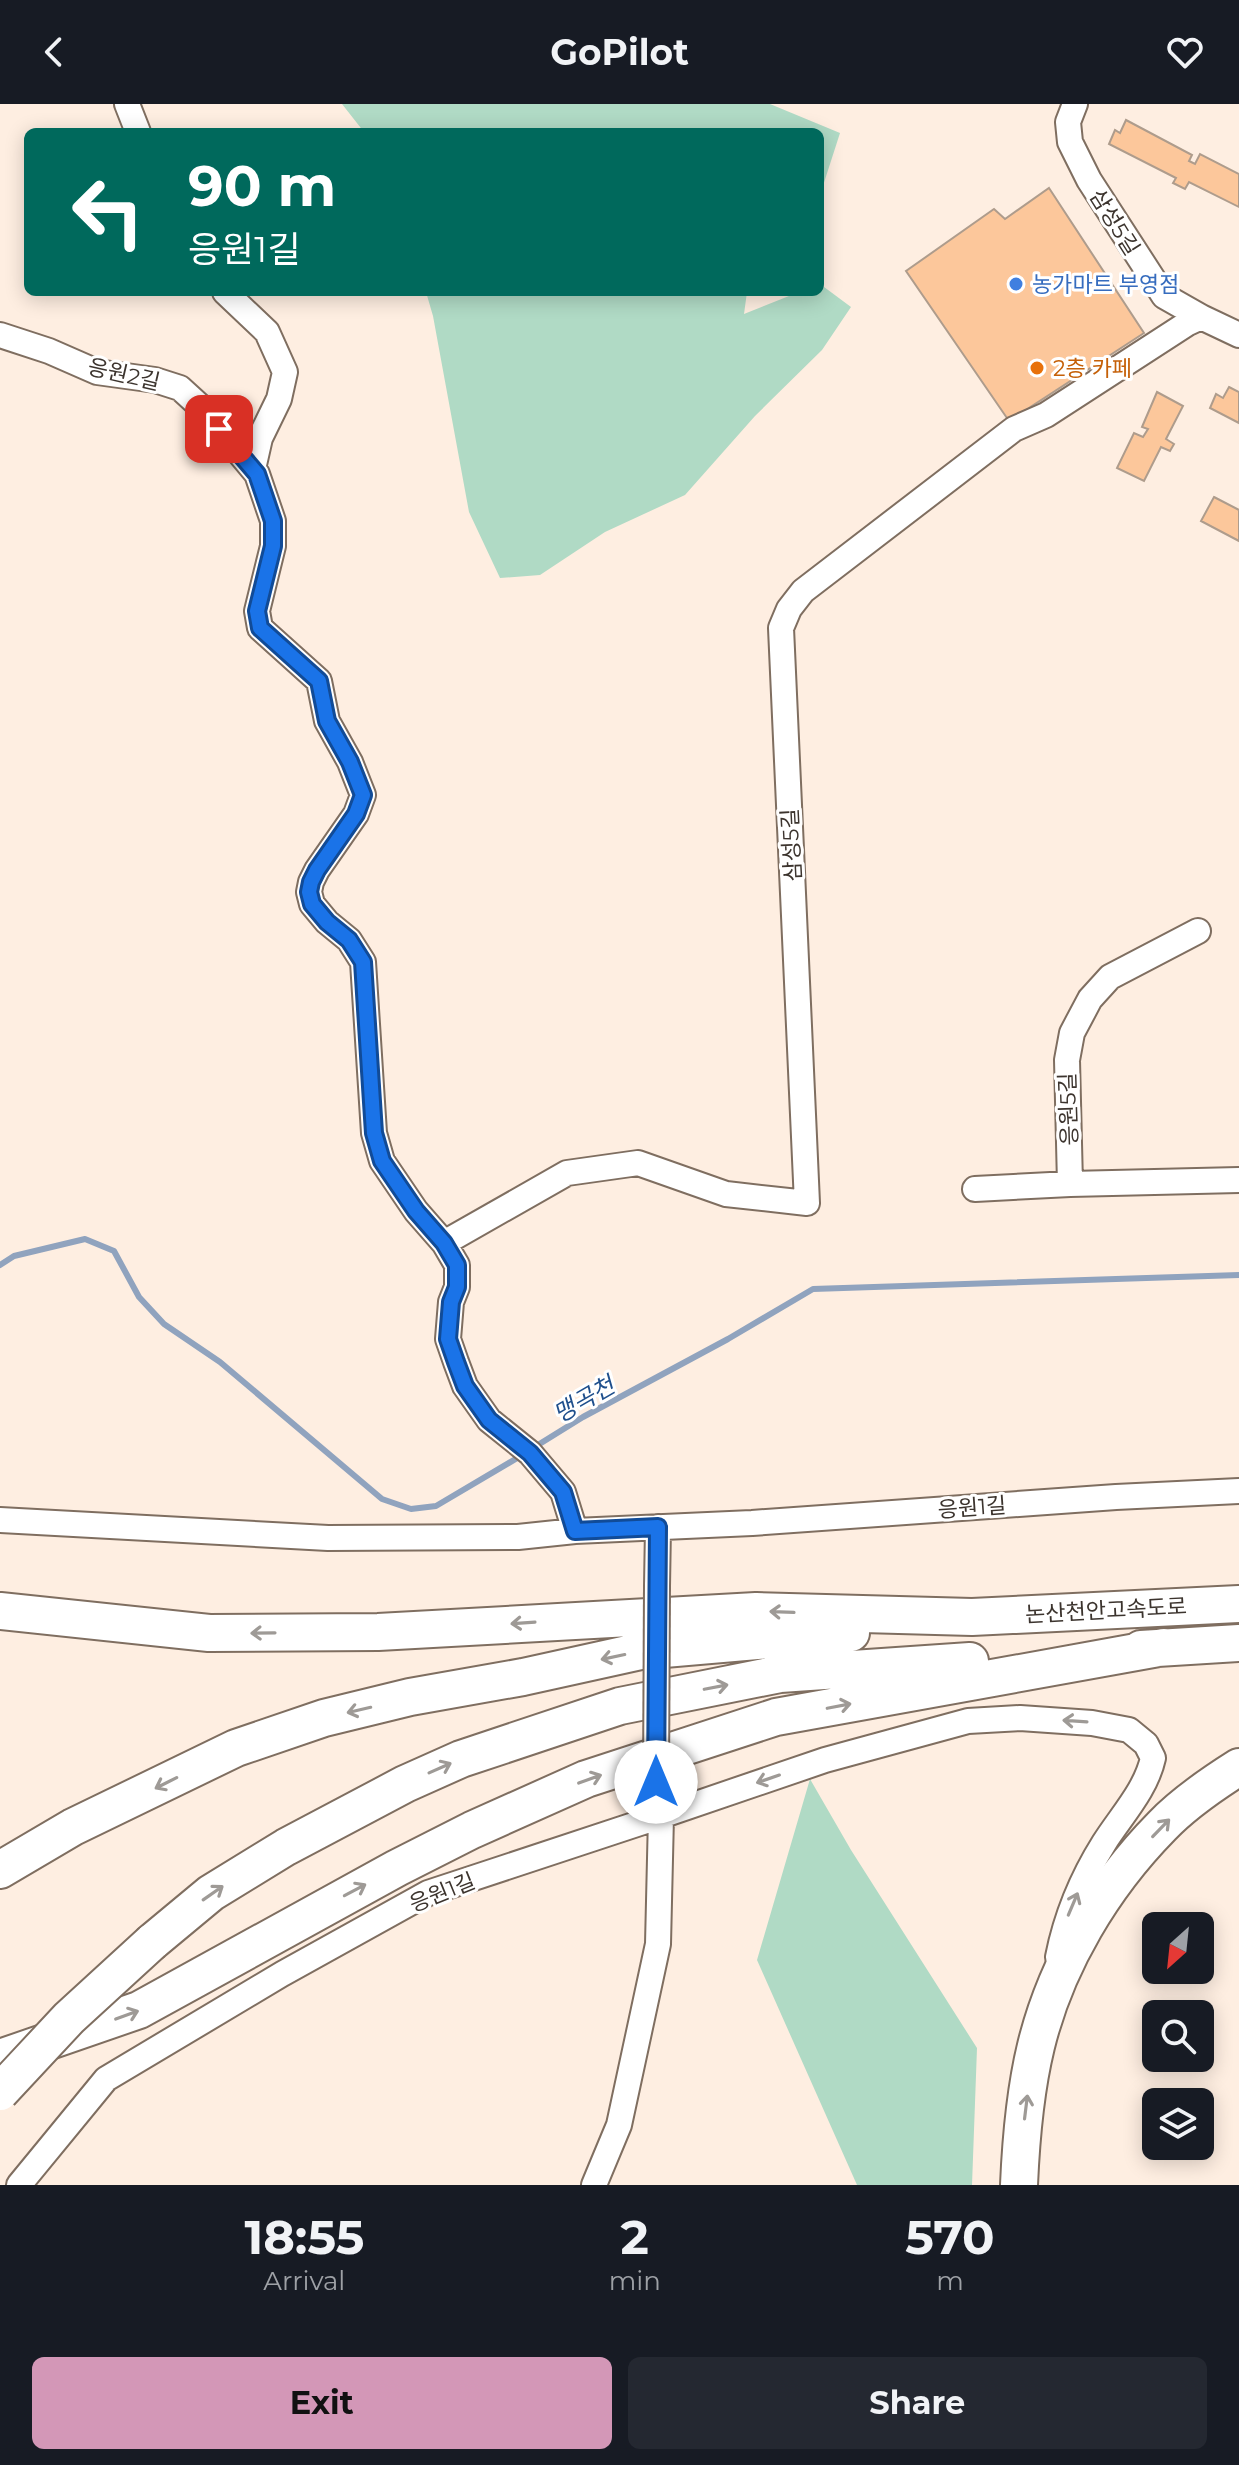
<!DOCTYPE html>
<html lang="en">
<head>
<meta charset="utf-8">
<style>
	:root { --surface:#171b24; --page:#242831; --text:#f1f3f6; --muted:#9ea1a6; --accent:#d397b7 }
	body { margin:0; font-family:Montserrat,"Noto Sans KR",sans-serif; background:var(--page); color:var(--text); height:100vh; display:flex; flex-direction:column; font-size:30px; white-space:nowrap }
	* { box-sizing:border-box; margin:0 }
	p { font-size:26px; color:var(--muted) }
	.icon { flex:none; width:44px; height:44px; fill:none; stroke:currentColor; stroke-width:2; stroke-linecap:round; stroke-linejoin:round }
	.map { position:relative; height:2081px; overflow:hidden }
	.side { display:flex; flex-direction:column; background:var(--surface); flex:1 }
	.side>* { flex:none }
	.hud { position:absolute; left:24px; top:24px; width:800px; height:168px; border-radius:12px; box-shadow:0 4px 20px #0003; background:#00695c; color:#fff; overflow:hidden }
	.needle { width:52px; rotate:207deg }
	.controls { position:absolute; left:1142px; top:1808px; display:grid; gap:16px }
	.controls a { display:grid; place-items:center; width:72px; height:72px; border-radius:12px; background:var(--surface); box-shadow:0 4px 20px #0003; font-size:40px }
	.pin { position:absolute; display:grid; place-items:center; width:68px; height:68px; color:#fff; margin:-34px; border-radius:16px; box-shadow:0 4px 12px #0006 }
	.me { position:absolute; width:88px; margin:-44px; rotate:0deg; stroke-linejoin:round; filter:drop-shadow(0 0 6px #0008) }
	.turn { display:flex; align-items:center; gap:28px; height:168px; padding:0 32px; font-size:36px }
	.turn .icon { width:104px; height:104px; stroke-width:2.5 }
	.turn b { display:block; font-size:56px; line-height:68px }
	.eta { display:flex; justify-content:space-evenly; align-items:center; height:136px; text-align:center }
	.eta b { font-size:48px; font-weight:700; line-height:56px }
	.action { display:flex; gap:16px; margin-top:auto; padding:16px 32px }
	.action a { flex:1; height:92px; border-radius:12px; background:var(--accent); color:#111; font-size:32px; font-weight:700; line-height:92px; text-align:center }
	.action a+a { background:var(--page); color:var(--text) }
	header { display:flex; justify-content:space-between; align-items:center; height:104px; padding:0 32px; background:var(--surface); font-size:36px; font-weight:700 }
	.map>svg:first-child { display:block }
</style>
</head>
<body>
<header><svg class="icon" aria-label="back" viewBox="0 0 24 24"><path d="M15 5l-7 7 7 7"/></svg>GoPilot<svg class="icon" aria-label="heart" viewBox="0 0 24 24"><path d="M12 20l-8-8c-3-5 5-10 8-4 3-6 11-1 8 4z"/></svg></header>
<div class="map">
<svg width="1239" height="2081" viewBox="0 0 1239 2081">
	<rect width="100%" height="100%" fill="#feeee1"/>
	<!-- green -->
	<path fill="#b0dac5" d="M342,0H770L840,29L820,91V28H364Z
		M820,180L851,203L822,246L755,312L685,391L605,428L540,471L500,474L469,408L433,212L426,188H747L744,210L799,188H820Z
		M810,1675L851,1746L977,1944L972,2081H857L757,1856Z"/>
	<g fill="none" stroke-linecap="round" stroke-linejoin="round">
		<!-- stream -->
		<path stroke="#90a3be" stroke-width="6" d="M0,1161L14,1152L85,1135L114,1147L139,1193L164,1220L220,1258L382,1395L411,1405L436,1402L524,1350
			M533,1344L583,1313L728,1235L813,1185L1239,1171"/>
	</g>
	<!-- building -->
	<path fill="#fcc79b" stroke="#ae9c8c" stroke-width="2" d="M1126,16L1192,51L1189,57L1195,60L1200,50L1239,70V103L1189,78L1185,85L1173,79L1176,74L1109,40L1115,26L1120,29Z
		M1049,84L1144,229L1009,317L906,167L994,105L1005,115Z
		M1229,283L1239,288V319L1210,304L1216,290L1223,294Z
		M1157,288L1183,302L1166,335L1174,340L1170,347L1161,343L1144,377L1117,364L1134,329L1143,333L1148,325L1142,323Z
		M1214,393L1239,406V437L1201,417Z"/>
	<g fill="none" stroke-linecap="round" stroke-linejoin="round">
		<defs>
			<path id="minor" d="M127,0L138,28
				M1075,0L1068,18L1070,38L1089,76L1164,192L1201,213
				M225,188L267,228L285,268L279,295L260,334L253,365
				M0,231L49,247L97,268L155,276L180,284L203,305L257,370L273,417V442L257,507L260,524L319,577L327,617L350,658L363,691L356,710L317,766L311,778L309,788L312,800L327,818L349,836L363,858L374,1029L382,1057L416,1107L444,1139L457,1161V1183L451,1198L448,1235L456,1258L465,1282L489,1316L530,1349L563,1388L575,1427
				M1070,1080L1067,956L1072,929L1090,895L1110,873L1198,827
				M975,1085L1070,1080L1239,1076
				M444,1139L567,1069L638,1059L726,1090L807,1099L781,524L789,505L803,487L1014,325L1046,311L1188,219L1201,213L1239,231
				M0,1416L328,1434L518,1433L575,1427L752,1419L1116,1393L1239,1387
				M657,1482L658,1423
				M19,2081L106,1975L282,1870L428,1789L661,1712L656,1697V1678
				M594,2081L619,2021L658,1840L661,1712L825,1656L968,1617L1020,1614L1092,1619L1129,1626L1146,1640L1153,1654C1146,1686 1121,1712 1104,1739C1082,1774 1066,1813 1058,1853"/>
			<path id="highway" d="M0,1507L209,1529L378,1528L756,1507L972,1513L1239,1500
				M1141,1545L1239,1539
				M0,1766L73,1723L236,1644L324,1614L410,1593L523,1573L641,1547L851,1529
				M152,1838L211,1789L286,1743L405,1680L461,1655L620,1602L780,1570L970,1557
				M0,1954L139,1906L397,1764L472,1726L586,1675L776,1613L1164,1543
				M1019,2081C1021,2034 1025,1987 1036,1942C1056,1860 1103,1782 1162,1722C1184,1699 1212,1680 1239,1663"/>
		</defs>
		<!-- minor casing -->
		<use href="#minor" stroke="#7f6e60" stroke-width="28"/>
		<!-- highway casing -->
		<use href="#highway" stroke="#7f6e60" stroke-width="40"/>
		<!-- minor -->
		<use href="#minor" stroke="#fff" stroke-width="24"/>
		<!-- highway -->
		<use href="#highway" stroke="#fff" stroke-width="36"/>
		<defs>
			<path id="minor-bridge" d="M656,1678L657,1482"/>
			<path id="highway-bridge" d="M0,1988L69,1914L152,1838"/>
		</defs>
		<!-- minor-bridge casing -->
		<use href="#minor-bridge" stroke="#7f6e60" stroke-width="28" stroke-linecap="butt"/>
		<!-- highway-bridge casing -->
		<use href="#highway-bridge" stroke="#7f6e60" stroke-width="40" stroke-linecap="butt"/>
		<!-- minor-bridge -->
		<use href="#minor-bridge" stroke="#fff" stroke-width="24"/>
		<!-- highway-bridge -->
		<use href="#highway-bridge" stroke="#fff" stroke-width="36"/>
	</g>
	<!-- one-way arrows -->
	<defs><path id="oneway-shaft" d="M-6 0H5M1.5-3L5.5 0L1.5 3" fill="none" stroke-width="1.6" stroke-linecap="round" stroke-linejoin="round" transform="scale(2)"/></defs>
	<g stroke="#9e9a96">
		<use href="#oneway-shaft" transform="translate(782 1508) rotate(-178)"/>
		<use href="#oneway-shaft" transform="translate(523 1519) rotate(176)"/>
		<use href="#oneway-shaft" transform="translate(263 1529) rotate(179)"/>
		<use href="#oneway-shaft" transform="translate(613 1553) rotate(168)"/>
		<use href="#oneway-shaft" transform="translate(716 1583) rotate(-11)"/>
		<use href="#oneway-shaft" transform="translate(839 1602) rotate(-11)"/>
		<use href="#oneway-shaft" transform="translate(359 1606) rotate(167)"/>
		<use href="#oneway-shaft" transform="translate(1075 1617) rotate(-176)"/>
		<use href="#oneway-shaft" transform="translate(440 1664) rotate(-24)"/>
		<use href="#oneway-shaft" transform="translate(590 1675) rotate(-20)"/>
		<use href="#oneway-shaft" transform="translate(768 1675) rotate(161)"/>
		<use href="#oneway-shaft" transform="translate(166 1679) rotate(153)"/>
		<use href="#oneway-shaft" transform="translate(1161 1724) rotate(-46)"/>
		<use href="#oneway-shaft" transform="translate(355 1786) rotate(-28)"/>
		<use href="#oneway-shaft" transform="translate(213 1789) rotate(-35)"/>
		<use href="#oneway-shaft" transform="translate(1073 1800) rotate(-67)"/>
		<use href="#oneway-shaft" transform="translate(127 1911) rotate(-20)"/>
		<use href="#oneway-shaft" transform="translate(1026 2003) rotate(-83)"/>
	</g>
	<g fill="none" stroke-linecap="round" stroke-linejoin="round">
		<defs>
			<path id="route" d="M219,325L257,370L273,417V442L257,507L260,524L319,577L327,617L350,658L363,691L356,710L317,766L311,778L309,788L312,800L327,818L349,836L363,858L374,1029L382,1057L416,1107L444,1139L457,1161V1183L451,1198L448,1235L456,1258L465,1282L489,1316L530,1349L563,1388L575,1427L658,1423L656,1678"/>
		</defs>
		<!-- route casing -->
		<use href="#route" stroke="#114b97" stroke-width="20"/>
		<!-- route -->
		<use href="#route" stroke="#1a73e8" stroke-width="14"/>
	</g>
	<!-- markers -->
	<circle fill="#3f7fe0" stroke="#fff" stroke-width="3" cx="1016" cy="180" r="8"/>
	<circle fill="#e8710a" stroke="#fff" stroke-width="3" cx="1037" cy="264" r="8"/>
	<g text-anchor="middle" stroke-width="6" stroke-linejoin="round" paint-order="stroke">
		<!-- street labels -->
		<g font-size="22" fill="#3c342e" stroke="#fff">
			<text transform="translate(1115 118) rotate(58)" y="8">삼성5길</text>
			<text transform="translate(124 270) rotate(13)" y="8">응원2길</text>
			<text transform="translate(791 741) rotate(-93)" y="8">삼성5길</text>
			<text transform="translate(1068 1005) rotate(-92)" y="8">응원5길</text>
			<text transform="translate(972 1403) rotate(-4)" y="8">응원1길</text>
			<text transform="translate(1106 1506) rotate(-3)" y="8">논산천안고속도로</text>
			<text transform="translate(442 1788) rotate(-22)" y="8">응원1길</text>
		</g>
		<!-- shop labels -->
		<g font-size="22" fill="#366cbe" stroke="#fff" text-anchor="start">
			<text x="1032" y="188">농가마트 부영점</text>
		</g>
		<!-- food labels -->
		<g font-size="22" fill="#c56008" stroke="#fff" text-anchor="start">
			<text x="1053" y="272">2층 카페</text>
		</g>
		<!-- water labels -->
		<g font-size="24" font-style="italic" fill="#1f4f8c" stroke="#fff">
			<text transform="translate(584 1296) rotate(-30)" y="8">맹곡천</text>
		</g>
	</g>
</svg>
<div class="controls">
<a><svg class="needle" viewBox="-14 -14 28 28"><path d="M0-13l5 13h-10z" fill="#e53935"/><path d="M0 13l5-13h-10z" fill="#9ea1a6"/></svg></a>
<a><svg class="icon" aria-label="search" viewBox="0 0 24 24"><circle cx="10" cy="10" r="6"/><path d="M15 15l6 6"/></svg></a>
<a><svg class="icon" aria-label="layers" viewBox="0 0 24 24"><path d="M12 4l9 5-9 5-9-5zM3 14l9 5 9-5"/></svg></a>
</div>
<div class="pin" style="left:219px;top:325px;background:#d93025"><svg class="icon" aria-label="arrive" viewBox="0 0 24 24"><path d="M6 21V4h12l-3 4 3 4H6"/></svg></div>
<svg class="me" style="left:656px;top:1678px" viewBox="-20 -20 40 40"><circle r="19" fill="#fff"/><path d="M0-13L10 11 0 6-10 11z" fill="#1a73e8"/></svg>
<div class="hud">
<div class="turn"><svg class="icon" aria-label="left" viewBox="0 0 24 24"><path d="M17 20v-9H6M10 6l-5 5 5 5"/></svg><div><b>90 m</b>응원1길</div></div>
</div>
</div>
<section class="side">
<div class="eta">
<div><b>18:55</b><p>Arrival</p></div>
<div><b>2</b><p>min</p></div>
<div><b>570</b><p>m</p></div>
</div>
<div class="action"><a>Exit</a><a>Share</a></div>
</section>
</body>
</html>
